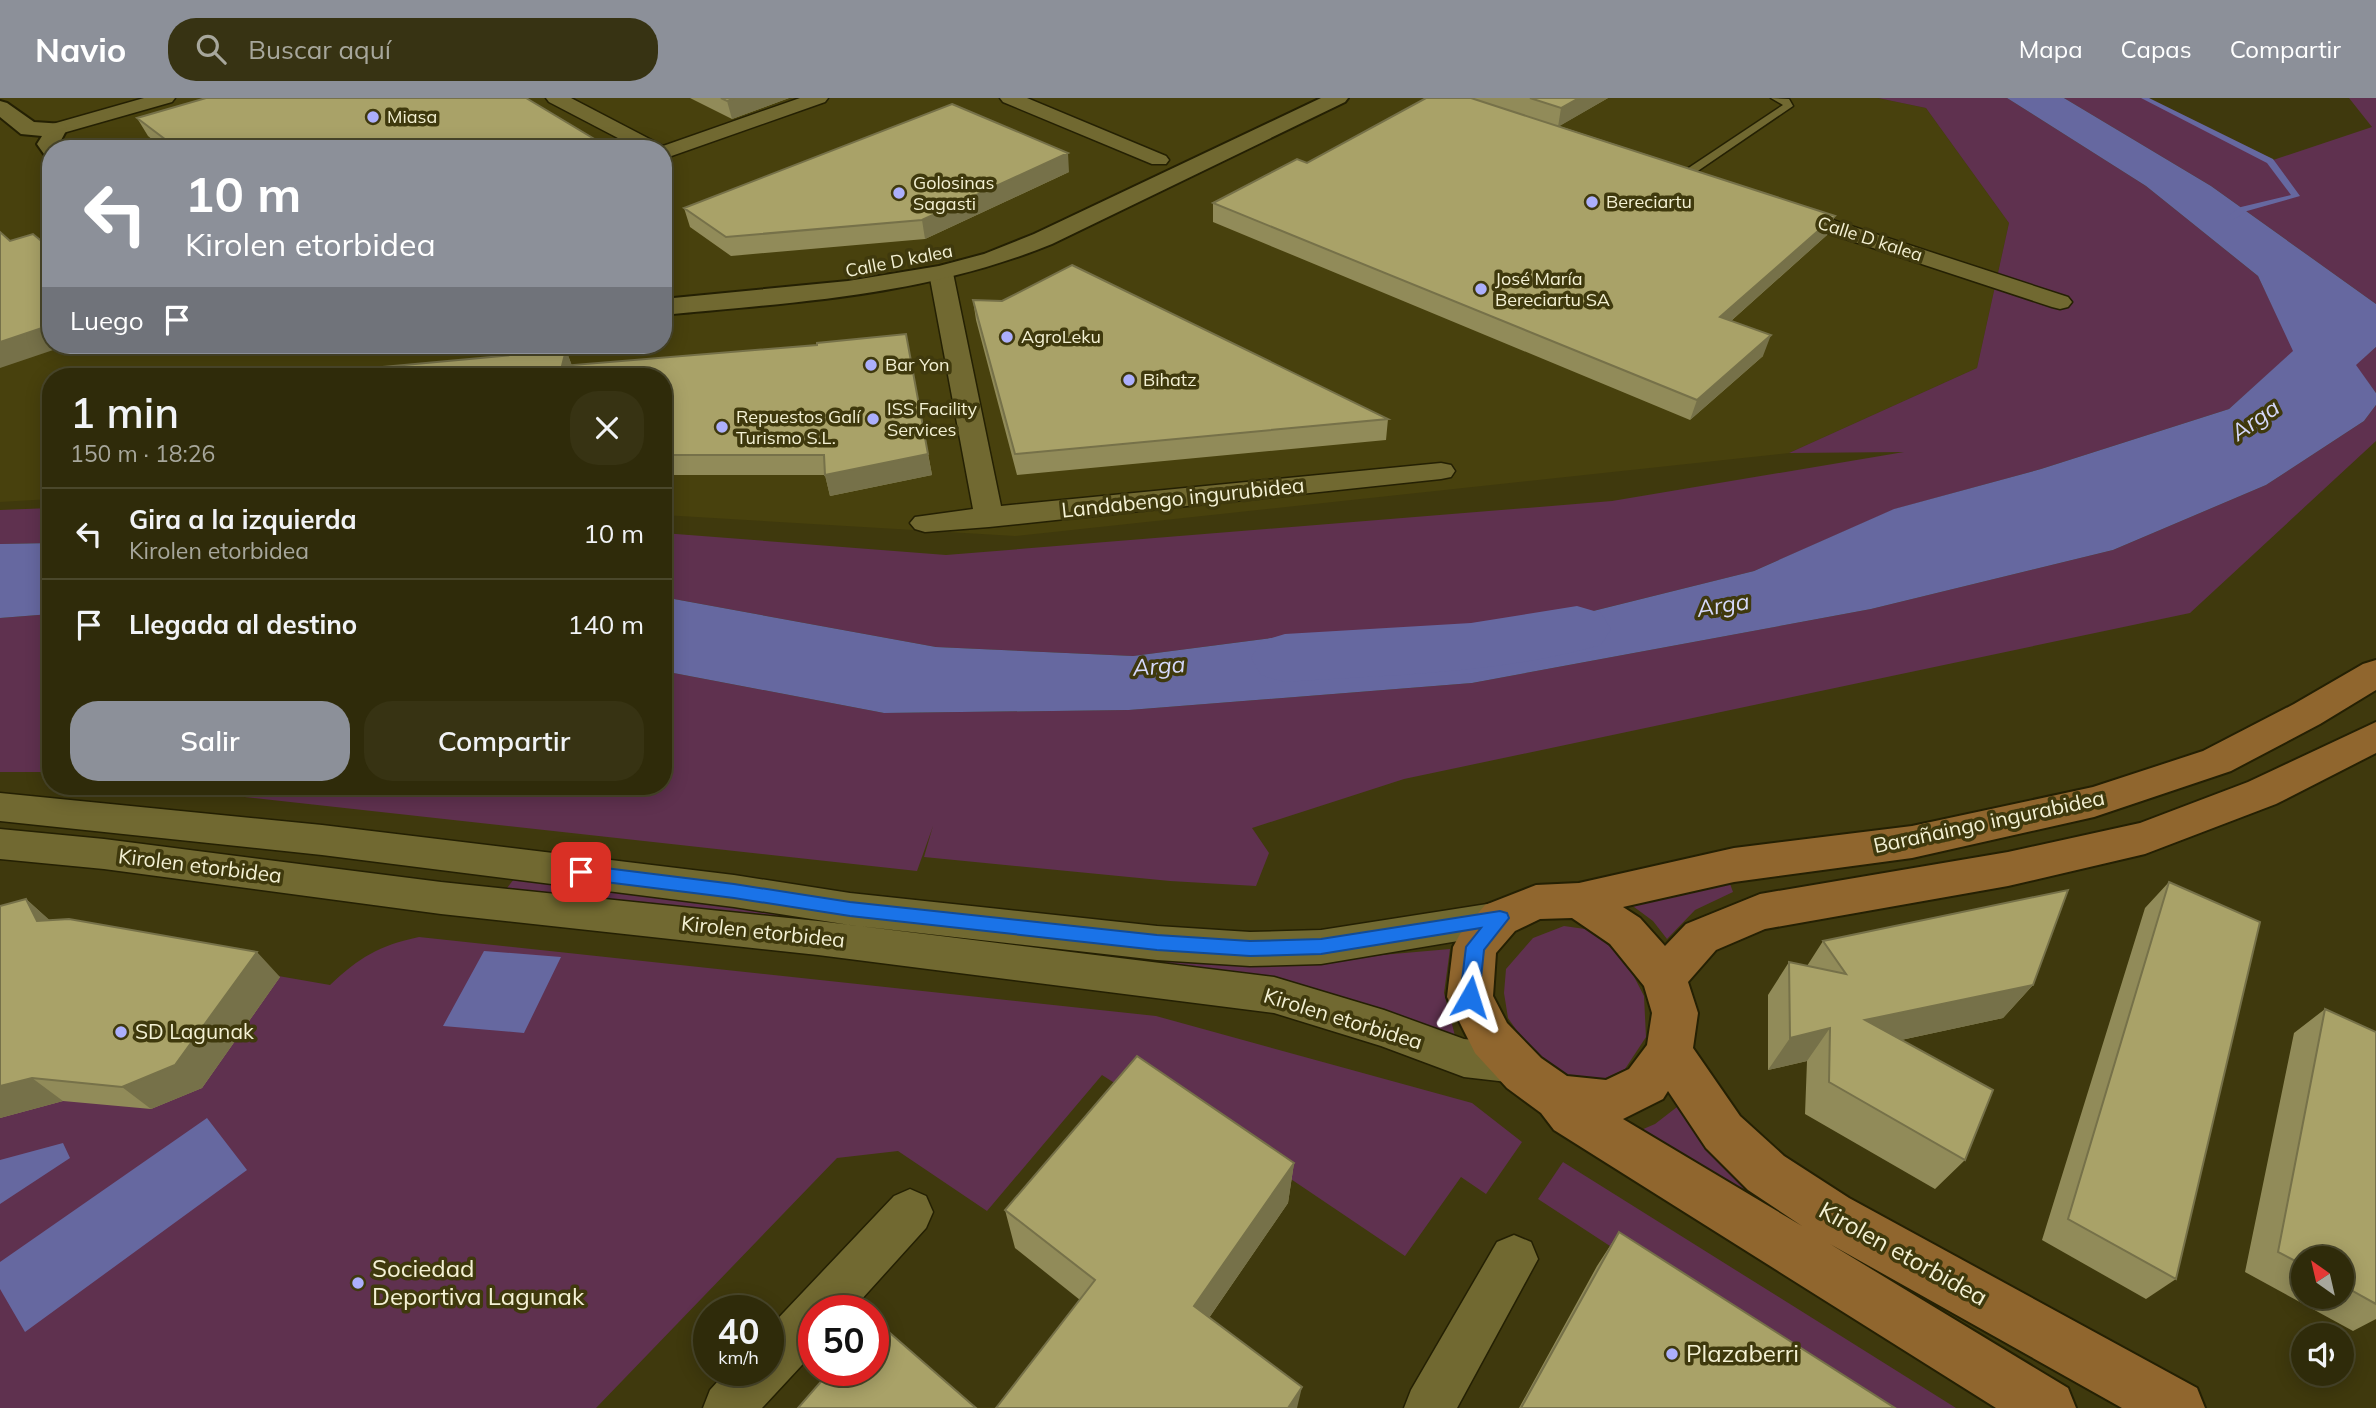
<!DOCTYPE html>
<html lang="es">
<head>
<meta charset="utf-8">
<style>
	:root { --surface:#2f2b0a; --page:#373313; --text:#f1f3f6; --muted:#a7a79c; --line:#4a472b; --accent:#8c9099 }
	body { margin:0; font-family:Mulish,sans-serif; background:var(--page); color:var(--text); height:100vh; display:flex; flex-direction:column; font-size:26px; white-space:nowrap }
	* { box-sizing:border-box; margin:0 }
	p { font-size:23px; color:var(--muted) }
	.icon { flex:none; width:38px; height:38px; fill:none; stroke:currentColor; stroke-width:2; stroke-linecap:round; stroke-linejoin:round }
	.map { position:relative; flex:1; overflow:hidden }
	.panel { position:absolute; left:42px; top:270px; width:630px; height:427px; display:flex; flex-direction:column; background:var(--surface); border-radius:28px; box-shadow:0 4px 18px #0003,0 0 0 2px var(--line) }
	.panel>* { flex:none }
	.hud { position:absolute; left:42px; top:42px; width:630px; height:214px; border-radius:28px; box-shadow:0 4px 18px #0003,0 0 0 2px var(--line); background:#8c9099; color:#fff; overflow:hidden }
	.needle { width:46px; rotate:326deg }
	.fabs { position:absolute; left:2291px; top:1148px; display:grid; gap:14px }
	.fabs a { display:grid; place-items:center; width:63px; height:63px; border-radius:50%; background:var(--surface); box-shadow:0 4px 18px #0003,0 0 0 2px var(--line); font-size:35px }
	.speed { position:absolute; left:693px; top:1197px; display:flex; gap:14px; font-size:35px; font-weight:700; text-align:center }
	.speed>* { display:grid; place-content:center; width:91px; height:91px; border-radius:50%; background:var(--surface); box-shadow:0 4px 18px #0003,0 0 0 2px var(--line); line-height:1 }
	.speed small { font-size:18px; font-weight:400 }
	.speed .limit { border:10px solid #d22; background:#fff; color:#111 }
	.pin { position:absolute; display:grid; place-items:center; width:60px; height:60px; color:#fff; margin:-30px; border-radius:14px; box-shadow:0 4px 10px #0006 }
	.me { position:absolute; width:77px; margin:-38px; rotate:6deg; stroke-linejoin:round; filter:drop-shadow(0 0 5px #0008) }
	.turn { display:flex; align-items:center; gap:24px; height:147px; padding:0 28px; font-size:32px }
	.turn .icon { width:91px; height:91px; stroke-width:2.5 }
	.turn b { display:block; font-size:49px; line-height:60px }
	.then { display:flex; align-items:center; height:66px; padding:0 28px; background:#0003; gap:14px; font-size:26px }
	.round { display:grid; place-items:center; flex:none; width:74px; height:74px; border-radius:28px; background:var(--page) }
	.headline { display:flex; align-items:center; justify-content:space-between; height:119px; padding:0 28px }
	h1 { font-size:42px; font-weight:600; line-height:52px }
	.button { display:flex; gap:14px; margin-top:auto; padding:14px 28px }
	.button a { flex:1; height:80px; border-radius:28px; background:var(--accent); color:#fff; font-size:28px; font-weight:600; line-height:80px; text-align:center }
	.button a+a { background:var(--page); color:var(--text) }
	ul { padding:0; list-style:none }
	li { display:flex; align-items:center; gap:21px; height:91px; padding:0 28px; border-top:2px solid var(--line) }
	li div { flex:1 }
	li b { display:block; font-size:26px }
	li em { font-style:normal }
	header { display:flex; align-items:center; gap:42px; box-sizing:border-box; height:98px; padding:0 35px; background:var(--accent); color:#fff }
	header strong { font-size:33px }
	nav { display:flex; gap:38px; margin-inline-start:auto; font-size:24px }
	.search { width:490px; height:63px; background:var(--page); display:flex; align-items:center; gap:18px; box-sizing:border-box; padding:0 24px; border-radius:28px; color:var(--muted); font-size:26px }
	.map>svg:first-child { display:block }
</style>
</head>
<body>
<header>
<strong>Navio</strong>
<div class="search"><svg class="icon" aria-label="search" viewBox="0 0 24 24"><circle cx="10" cy="10" r="6"/><path d="M15 15l6 6"/></svg>Buscar aquí</div>
<nav><a>Mapa</a><a>Capas</a><a>Compartir</a></nav>
</header>
<div class="map">
<svg width="2376" height="1310" viewBox="0 0 2376 1310">
	<rect width="100%" height="100%" fill="#3f390d"/>
	<!-- built -->
	<path fill="#48410d" fill-rule="evenodd" d="M0,0H1878L1926,10L2009,125L1977,270L1789,355L1015,438L663,417V278H51V401L0,404ZM51,51H663V247H51Z"/>
	<!-- green -->
	<path fill="#5f314f" d="M1878,0H2007L2146,88L2258,178L2294,253L2229,311L2041,371L1895,411L1754,473L1565,520L1431,561L1288,538L1133,558L936,549L663,499V435L946,457L1612,403L1904,354L1789,355L1977,270L2009,125L1926,10Z
		M2064,0H2145L2270,63L2372,29L2349,0H2376V206L2211,88Z
		M2376,249V295L2355,267Z
		M2376,307V343L2190,515L1404,681L1252,730L1269,755L1256,788L1170,783L924,759L933,728L917,773L145,688H663V573L884,615L1129,612L1472,585L1871,511L2113,452L2266,387L2364,323Z
		M51,410V445L0,446V412Z
		M51,516V674H0V520Z
		M514,781L1290,865L1450,851L1444,895L1455,938L1364,906L1278,886L507,790Z
		M1729,783L1733,794L1695,812L1667,841L1653,823L1630,806Z
		M1564,828L1592,832L1627,865L1644,898L1646,939L1625,971L1603,981H1566L1541,967L1508,920L1504,895L1506,871L1533,840Z
		M419,839L1156,918L1472,1005L1522,1044L1486,1096L1461,1079L1405,1158L1162,994L1116,986L1102,977L987,1113L898,1053L837,1060L596,1310H0V841L96,846L330,887C360,859 378,848 419,839Z
		M1677,1009L1698,1040L1735,1078L1812,1129L1802,1140L1634,1035L1655,1026Z
		M1563,1064L1956,1310H1858L1538,1101Z"/>
	<!-- water -->
	<path fill="#6668a0" d="M2007,0H2064L2211,88L2376,206V249L2356,267L2376,295V307L2364,323L2266,387L2113,452L1871,511L1472,585L1129,612L884,615L663,573V499L936,549L1133,558L1288,538L1431,561L1565,520L1754,473L1894,411L2041,371L2229,311L2293,253L2258,178L2146,88Z
		M51,445V516L0,520V446Z
		M484,853L561,859L524,935L443,928Z
		M207,1020L247,1072L25,1234L0,1191V1164Z
		M63,1045L70,1060L0,1106V1062Z"/>
	<g fill="none" stroke-linecap="round" stroke-linejoin="round">
		<!-- stream -->
		<path fill="#6668a0" fill-rule="evenodd" d="M2141,0H2149L2273,61L2300,98L2247,113L2233,122H2227V118L2241,109L2291,97L2267,65Z"/>
		<!-- river -->
		<path fill="#6668a0" fill-rule="evenodd" d="M1577,508L1601,515L1611,531L1601,547C1499,576 1390,577 1285,584L1261,577L1251,560L1261,543L1285,536L1471,525Z"/>
		<defs>
			<path id="service" d="M1771,0L1789,1L1793,8L1686,81H1678V77L1783,7Z"/>
			<path id="minor" d="M144,0H175L172,4L56,37L49,35L46,31L49,27Z
				M546,0H571L663,48L800,0H828L825,4L663,61V51H639L549,4Z
				M1000,0H1027L1166,58L1169,62L1166,66H1152L1003,4Z
				M1787,107L2068,199L2072,204L2068,209L2060,211L2052,209L1779,119L1776,114L1779,109Z
				M941,168L949,170L953,175L1001,408L1441,365L1451,367L1455,373L1451,379L1441,381L989,429L925,434L915,431L910,425L915,419L973,411L929,175L933,170Z
				M0,695L322,727L734,777L850,795L1157,828L1250,834L1321,832L1500,804L1514,809L1520,820L1514,831L1500,836L1321,866L1250,868L1157,862L850,827L734,809L322,757L0,723Z
				M0,731L104,741L441,784L818,823L1274,879L1384,912L1464,941L1516,947L1531,952L1537,966L1531,980L1516,985L1464,979L1381,948L1274,915L818,857L441,816L104,771L0,761Z
				M910,1091L926,1098L933,1114L926,1130L851,1213H814V1254L762,1310H703L710,1292L728,1272H768V1231L894,1098Z
				M1514,1137L1531,1144L1538,1161L1457,1310H1404L1411,1292L1497,1144Z"/>
			<path id="tertiary" d="M1321,0H1348L1345,4L1052,146C924,198 798,204 663,217V201L848,183L939,168L984,156L1034,136Z
				M0,3L7,5L34,24L64,26L67,31L59,46L63,51H51V57L44,56L37,46L42,38L21,36L0,19Z"/>
			<path id="secondary" d="M2376,562V592L2320,626L2231,673L2094,719L1912,760L1734,784L1623,809L1640,820L1665,848L1686,826L1760,796L2008,754L2140,725L2248,684L2376,624V655L2276,706L2145,756L2008,788L1765,831L1716,852L1688,884L1698,915L1693,950L1740,1018L1784,1058L1849,1100L2197,1290L2205,1310H2122L1830,1146L2068,1290L2076,1310H1996L1554,1032L1541,1015L1507,990L1475,955L1447,899L1453,849L1460,836L1485,807L1536,787L1579,785L1734,750L1912,728L2093,689L2203,653L2294,606L2363,566ZM1572,820L1610,846L1644,888L1652,915L1647,947L1629,971L1606,982L1567,978L1541,960L1507,925L1493,898L1496,855L1515,833L1540,821ZM1668,993L1706,1050L1748,1092L1802,1128L1623,1021L1663,1001Z"/>
		</defs>
		<!-- service casing -->
		<use href="#service" stroke="#242003" stroke-width="3"/>
		<!-- minor casing -->
		<use href="#minor" stroke="#242003" stroke-width="3"/>
		<!-- tertiary casing -->
		<use href="#tertiary" stroke="#242003" stroke-width="4"/>
		<!-- secondary casing -->
		<use href="#secondary" stroke="#242003" stroke-width="4"/>
		<!-- service -->
		<use href="#service" fill="#716931" fill-rule="evenodd"/>
		<!-- minor -->
		<use href="#minor" fill="#716931" fill-rule="evenodd"/>
		<!-- tertiary -->
		<use href="#tertiary" fill="#716931" fill-rule="evenodd"/>
		<!-- secondary -->
		<use href="#secondary" fill="#90662e" fill-rule="evenodd"/>
	</g>
	<!-- wall -->
	<path fill="#918b59" fill-rule="evenodd" d="M690,0H789L732,21Z
		M1426,0H1608L1559,28L1835,118L1827,137L1731,223L1763,258L1690,322L1213,124V105L1307,65Z
		M137,20L611,51H164L148,38Z
		M1069,74L925,141L731,158L690,129L684,110Z
		M973,202L1388,321L1386,342L1017,377L976,222Z
		M906,236L932,377L830,398L825,377H663V278H344L350,272L566,252L572,268L817,247V245Z
		M2169,784L2176,1181L2146,1201L2042,1142L2145,810Z
		M26,801L49,822L280,879L202,990L151,1011L63,1003L0,1020Z
		M1823,843L2033,887L2003,920L1901,942L1965,1062L1935,1091L1805,1016L1807,963L1768,972V897L1789,864L1807,868Z
		M2325,911L2376,934V1221L2353,1233L2245,1174L2294,935ZM2303,1160H2342V1199H2303Z
		M1294,1065L1288,1105L1209,1220L1080,1202L1015,1150L1005,1112Z
		M1619,1134L1895,1310H1519L1597,1168Z"/>
	<!-- shaded-wall -->
	<path fill="#767149" d="M735,0H789L732,21L727,3Z
		M1579,0H1608L1558,29L1561,10Z
		M1068,55L1069,74L925,141L922,122Z
		M664,82L670,101L663,104V83Z
		M1835,118L1827,137L1713,239L1720,219Z
		M51,227V247H68L0,270V244Z
		M1771,237L1763,258L1690,322L1697,302Z
		M566,252L574,273L562,268Z
		M928,356L932,377L830,398L825,377Z
		M26,801L54,826L37,823Z
		M257,854L280,879L202,990L151,1011L122,989Z
		M2033,887L2003,920L1841,955L1865,922Z
		M1830,930L1807,963L1768,972L1790,940Z
		M32,980L63,1003L0,1020V988Z
		M1294,1065L1288,1105L1193,1243L1194,1208Z
		M1302,1289L1297,1310H1288Z"/>
	<!-- building -->
	<path fill="#a9a268" stroke="#767149" stroke-width="2" d="M206,0H526L611,51H178L137,20Z
		M721,0H735L727,3Z
		M1426,0H1471L1835,118L1720,219L1771,237L1697,302L1213,105L1297,61L1307,65Z
		M1530,0H1579L1561,10Z
		M952,6L1068,55L922,122L726,139L684,110Z
		M0,134L10,143L33,136L51,151V227L0,244Z
		M1072,167L1388,321L1015,356L973,202L1002,203Z
		M906,236L928,356L825,377L824,357H663V278H344L350,272L566,252L562,268L817,247V245Z
		M2169,784L2260,824L2176,1181L2068,1121Z
		M2068,792L2033,887L1865,922L1993,992L1965,1062L1829,984L1830,930L1790,940L1789,864L1846,876L1823,843Z
		M26,801L37,823L69,821L257,854L175,967L122,989L32,980L0,988V808Z
		M2325,911L2376,934V1206L2342,1187V1160H2303V1167L2278,1154Z
		M1137,958L1294,1065L1194,1208L1302,1289L1288,1310H996L1095,1182L1005,1112Z
		M1619,1134L1895,1310H1521Z
		M875,1222L976,1310H798L831,1272H873V1223Z"/>
	<!-- route -->
	<path fill="#1a73e8" stroke="#114b97" stroke-width="2" d="M581,767L734,786L850,804L1157,837L1250,843L1321,841L1500,813L1507,815L1509,820L1484,852L1479,899L1476,904L1470,907L1463,904L1460,899L1466,849L1481,830L1321,856L1250,858L1157,852L850,818L734,800L581,781L575,779L572,774L575,769Z"/>
	<!-- markers -->
	<g fill="#acaffb" stroke="#3f390d" stroke-width="2.5">
		<circle cx="373" cy="19" r="7"/>
		<circle cx="899" cy="95" r="7"/>
		<circle cx="1592" cy="104" r="7"/>
		<circle cx="1481" cy="191" r="7"/>
		<circle cx="1007" cy="239" r="7"/>
		<circle cx="871" cy="267" r="7"/>
		<circle cx="1129" cy="282" r="7"/>
		<circle cx="873" cy="321" r="7"/>
		<circle cx="722" cy="329" r="7"/>
		<circle cx="121" cy="934" r="7"/>
		<circle cx="358" cy="1185" r="7"/>
		<circle cx="1672" cy="1256" r="7"/>
	</g>
	<g text-anchor="middle" stroke-width="7" stroke-linejoin="round" paint-order="stroke">
		<!-- far-poi labels -->
		<g font-size="18" fill="#f4f1d4" stroke="#3f390d" text-anchor="start">
			<text x="387" y="25">Miasa</text>
			<text x="913" y="91">Golosinas<tspan x="913" dy="21">Sagasti</tspan></text>
			<text x="1606" y="110">Bereciartu</text>
			<text x="1495" y="187">José María<tspan x="1495" dy="21">Bereciartu SA</tspan></text>
			<text x="1021" y="245">AgroLeku</text>
			<text x="885" y="273">Bar Yon</text>
			<text x="1143" y="288">Bihatz</text>
			<text x="887" y="317">ISS Facility<tspan x="887" dy="21">Services</tspan></text>
			<text x="736" y="325">Repuestos Galí<tspan x="736" dy="21">Turismo S.L.</tspan></text>
		</g>
		<!-- far-street labels -->
		<g font-size="18" fill="#f4f1d4" stroke="#3f390d">
			<text transform="translate(1870 141) rotate(18)" y="6">Calle D kalea</text>
			<text transform="translate(899 163) rotate(-11)" y="6">Calle D kalea</text>
		</g>
		<!-- street labels -->
		<g font-size="21" fill="#f4f1d4" stroke="#3f390d">
			<text transform="translate(1183 400) rotate(-6)" y="7">Landabengo ingurubidea</text>
			<text transform="translate(1989 724) rotate(-12)" y="7">Barañaingo ingurabidea</text>
			<text transform="translate(200 768) rotate(7)" y="7">Kirolen etorbidea</text>
			<text transform="translate(763 834) rotate(6)" y="7">Kirolen etorbidea</text>
			<text transform="translate(1343 921) rotate(17)" y="7">Kirolen etorbidea</text>
		</g>
		<!-- poi labels -->
		<g font-size="21" fill="#f4f1d4" stroke="#3f390d" text-anchor="start">
			<text x="135" y="941">SD Lagunak</text>
		</g>
		<!-- water labels -->
		<g font-size="23" font-style="italic" fill="#d5d8fa" stroke="#3f390d">
			<text transform="translate(2255 322) rotate(-35)" y="8">Arga</text>
			<text transform="translate(1723 507) rotate(-9)" y="8">Arga</text>
			<text transform="translate(1159 568) rotate(-4)" y="8">Arga</text>
		</g>
		<!-- near-street labels -->
		<g font-size="24" fill="#f4f1d4" stroke="#3f390d">
			<text transform="translate(1903 1156) rotate(29)" y="8">Kirolen etorbidea</text>
		</g>
		<!-- near-poi labels -->
		<g font-size="24" fill="#f4f1d4" stroke="#3f390d" text-anchor="start">
			<text x="372" y="1179">Sociedad<tspan x="372" dy="28">Deportiva Lagunak</tspan></text>
			<text x="1686" y="1264">Plazaberri</text>
		</g>
	</g>
</svg>
<div class="fabs">
<a><svg class="needle" viewBox="-14 -14 28 28"><path d="M0-13l5 13h-10z" fill="#e53935"/><path d="M0 13l5-13h-10z" fill="#a7a79c"/></svg></a>
<a><svg class="icon" aria-label="sound" viewBox="0 0 24 24"><path d="M4 9h4l5-4v14l-5-4H4zM17 9q2 3 0 6"/></svg></a>
</div>
<div class="speed"><div>40<small>km/h</small></div><div class="limit">50</div></div>
<div class="pin" style="left:581px;top:774px;background:#d93025"><svg class="icon" aria-label="arrive" viewBox="0 0 24 24"><path d="M6 21V4h12l-3 4 3 4H6"/></svg></div>
<svg class="me" style="left:1470px;top:899px" viewBox="-20 -20 40 40"><path d="M0-17L14 15 0 8-14 15z" fill="#1a73e8" stroke="#fff" stroke-width="4"/></svg>
<div class="hud">
<div class="turn"><svg class="icon" aria-label="left" viewBox="0 0 24 24"><path d="M17 20v-9H6M10 6l-5 5 5 5"/></svg><div><b>10 m</b>Kirolen etorbidea</div></div>
<div class="then">Luego<svg class="icon" aria-label="arrive" viewBox="0 0 24 24"><path d="M6 21V4h12l-3 4 3 4H6"/></svg></div>
</div>
<section class="panel">
<div class="headline"><div><h1>1 min</h1><p>150 m · 18:26</p></div><a class="round"><svg class="icon" aria-label="close" viewBox="0 0 24 24"><path d="M6 6l12 12M18 6L6 18"/></svg></a></div>
<ul>
<li><svg class="icon" aria-label="left" viewBox="0 0 24 24"><path d="M17 20v-9H6M10 6l-5 5 5 5"/></svg><div><b>Gira a la izquierda</b><p>Kirolen etorbidea</p></div><em>10 m</em></li>
<li><svg class="icon" aria-label="arrive" viewBox="0 0 24 24"><path d="M6 21V4h12l-3 4 3 4H6"/></svg><div><b>Llegada al destino</b></div><em>140 m</em></li>
</ul>
<div class="button"><a>Salir</a><a>Compartir</a></div>
</section>
</div>
</body>
</html>
